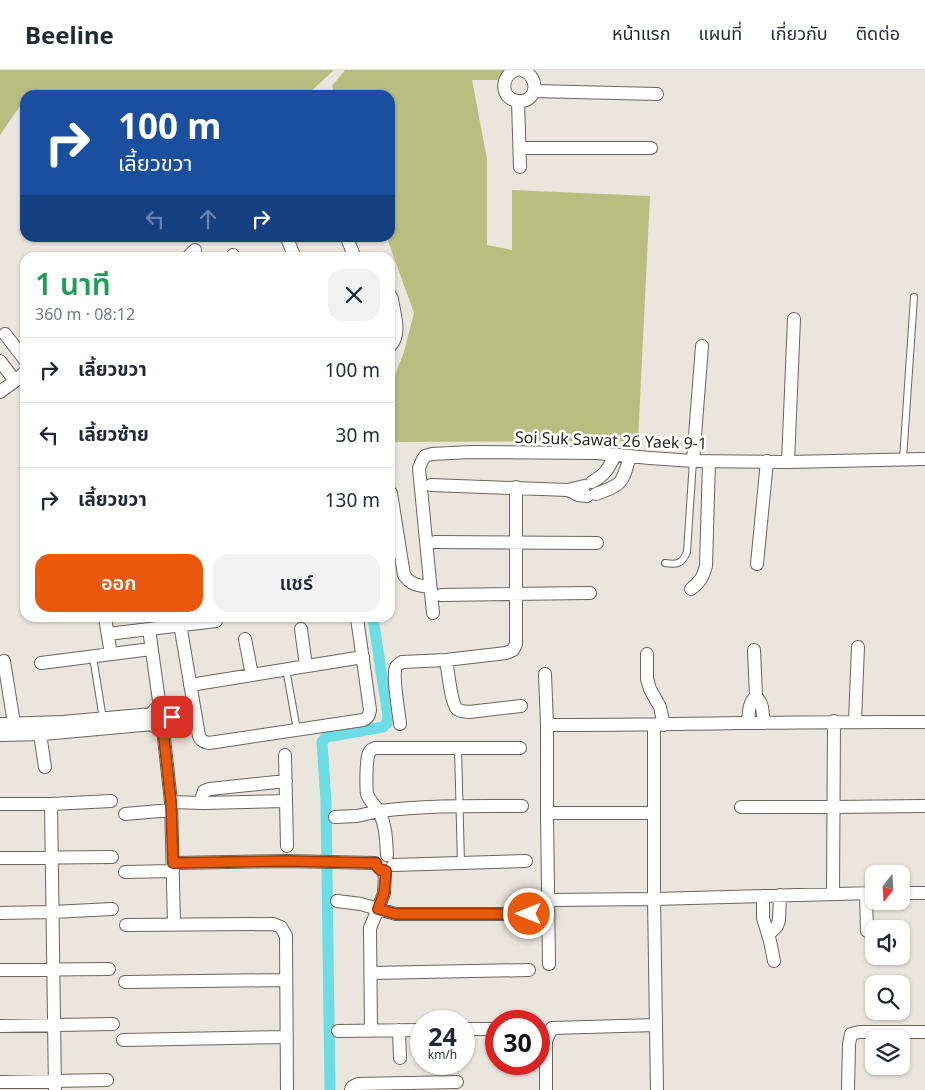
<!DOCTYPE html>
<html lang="th">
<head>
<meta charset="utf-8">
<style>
	:root { --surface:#fff; --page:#f2f2f3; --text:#1f2937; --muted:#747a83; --line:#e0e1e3; --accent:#ea580c }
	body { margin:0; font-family:"Noto Sans","Noto Sans Thai",sans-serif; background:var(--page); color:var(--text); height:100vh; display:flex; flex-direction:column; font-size:19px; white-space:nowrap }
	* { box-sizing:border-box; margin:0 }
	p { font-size:16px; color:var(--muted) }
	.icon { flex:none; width:28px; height:28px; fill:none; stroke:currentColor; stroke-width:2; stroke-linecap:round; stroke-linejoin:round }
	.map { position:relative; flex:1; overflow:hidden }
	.side { position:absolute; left:20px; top:182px; width:375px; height:370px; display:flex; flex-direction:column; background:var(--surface); border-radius:15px; box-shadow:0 1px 4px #0004 }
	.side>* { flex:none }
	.guide { position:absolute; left:20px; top:20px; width:375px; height:152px; border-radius:15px; box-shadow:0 1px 4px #0004; background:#1a4fa0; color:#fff; overflow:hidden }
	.needle { width:32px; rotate:197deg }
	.fabs { position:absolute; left:865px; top:795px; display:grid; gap:10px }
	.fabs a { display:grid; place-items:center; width:45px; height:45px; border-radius:10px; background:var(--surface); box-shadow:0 1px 4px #0004; font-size:25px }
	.speed { position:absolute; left:410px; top:940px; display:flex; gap:10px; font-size:25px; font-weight:700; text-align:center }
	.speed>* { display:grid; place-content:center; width:65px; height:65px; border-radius:50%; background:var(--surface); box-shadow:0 1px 4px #0004; line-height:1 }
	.speed small { font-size:12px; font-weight:400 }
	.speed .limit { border:8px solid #d22; background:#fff; color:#111 }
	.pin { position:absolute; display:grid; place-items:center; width:42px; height:42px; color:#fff; margin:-21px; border-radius:10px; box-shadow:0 2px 8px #0006 }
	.me { position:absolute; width:55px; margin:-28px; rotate:270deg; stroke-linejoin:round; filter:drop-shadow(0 0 4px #0008) }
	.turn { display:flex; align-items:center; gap:18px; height:105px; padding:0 15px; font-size:22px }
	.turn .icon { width:65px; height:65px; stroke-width:2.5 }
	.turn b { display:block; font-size:35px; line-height:42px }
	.lanes { display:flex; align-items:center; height:48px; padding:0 15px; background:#0003; justify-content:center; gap:25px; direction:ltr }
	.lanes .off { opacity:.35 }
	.round { display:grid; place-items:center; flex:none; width:52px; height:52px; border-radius:15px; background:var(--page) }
	.overview { display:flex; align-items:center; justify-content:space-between; height:85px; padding:0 15px }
	h1 { font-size:30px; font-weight:600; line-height:38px; color:#1e9e55 }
	.cta { display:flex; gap:10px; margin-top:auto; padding:10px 15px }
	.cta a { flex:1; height:58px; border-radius:15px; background:var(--accent); color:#fff; font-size:20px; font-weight:600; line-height:58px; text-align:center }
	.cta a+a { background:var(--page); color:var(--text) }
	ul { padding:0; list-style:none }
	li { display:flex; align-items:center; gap:15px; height:65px; padding:0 15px; border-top:1px solid var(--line) }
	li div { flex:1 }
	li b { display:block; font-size:19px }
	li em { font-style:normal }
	header { display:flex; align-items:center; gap:30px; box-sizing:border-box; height:70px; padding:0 25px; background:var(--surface); border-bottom:1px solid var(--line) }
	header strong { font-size:24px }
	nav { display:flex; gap:28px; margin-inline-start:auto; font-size:18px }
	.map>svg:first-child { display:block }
</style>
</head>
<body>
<header>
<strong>Beeline</strong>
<nav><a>หน้าแรก</a><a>แผนที่</a><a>เกี่ยวกับ</a><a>ติดต่อ</a></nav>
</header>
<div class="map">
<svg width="925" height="1020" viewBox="0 0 925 1020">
	<rect width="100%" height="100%" fill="#ebe6dd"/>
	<!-- green -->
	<path fill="#b7be80" d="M0,0H334L307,25H25V40L20,36L0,65Z
		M345,0H511L502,10H472L487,89V175L512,180V120L650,126L638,371L390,372V318L404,282L414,243L387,168H390V25H335L332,16Z"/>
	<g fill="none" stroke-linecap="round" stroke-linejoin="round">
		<!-- canal -->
		<path stroke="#6ddde5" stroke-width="11" d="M330,1020L326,732L322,672L326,667L383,657L387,653L388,646L373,548"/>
		<defs>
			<path id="lane" d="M903,389L914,227
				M665,493C677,495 682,494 687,482L693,391
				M93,587L103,649
				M286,599L297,660
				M458,678L461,793"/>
			<path id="street" d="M516,0C500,6 500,29 518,31C537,33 541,7 522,0
				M534,21L657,24
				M518,31L520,97
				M520,78H651
				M287,168L295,188
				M347,168L355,188
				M233,185L235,188
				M187,188L195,180
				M390,225L392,229C394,243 402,265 390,276
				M5,264L25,290
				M0,291L15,311
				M0,322L15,311L25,302
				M693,391L702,276
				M788,392L794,249
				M592,412C605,405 609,398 615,385
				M431,415L568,420L584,416
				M568,420L578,425L587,426
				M391,423L404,505C412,516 418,515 430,517
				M596,424C623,414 622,414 630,386
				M435,472L597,473
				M757,494L767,391
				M691,519C700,512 703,507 706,496L709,391
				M441,525L590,523
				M433,543L419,398L422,391L425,386L432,384L471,382L597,383L650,388L693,391L788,392L925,389
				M105,548L111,584
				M179,548L199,666C201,671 204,672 209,673L363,650C368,648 369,646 370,640L357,548
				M149,559L160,638
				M301,559L306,596
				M108,564L216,551
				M245,569L252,605
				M754,580L756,626L760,632L762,637L764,653
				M647,584V609L650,619L660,637L664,655
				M446,590C448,600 451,633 457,639C461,642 464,641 469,642L521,636
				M4,591L15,660
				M41,593L151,579
				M545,604L547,655V743L549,894
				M190,615L363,587
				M151 648a11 11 0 1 1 22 0a11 11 0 1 1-22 0Z
				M855,651L858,577
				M748,653C749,643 748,634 756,626
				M0,654L63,652L152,644
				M400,654C399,643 392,605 396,597C398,594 399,594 402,592L446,590L506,583L513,580L516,574V417
				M547,655C673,655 799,651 925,652
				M654,655V829L657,1020
				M163,659L171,732L174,854
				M40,664L45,697
				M0,665L43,664L153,654
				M285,685L287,776
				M171,732L203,733L286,731
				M203,733L202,727L204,721L210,719L286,711
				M0,734H51L111,731
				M51,734L55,1020
				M741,737H833L925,736
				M547,743H654
				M125,744L171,740
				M335,747L357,746L379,741C375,736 369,730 367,724C366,717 366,689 369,683C371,679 371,680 375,678H520
				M387,785C386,768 386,756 379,741C426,735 474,736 522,736
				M0,788L112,787
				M173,793L287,791L375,793
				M393,795L526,791
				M385,801L384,823L378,839L396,844H529
				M125,802L173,801
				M866,823L867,861
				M901,823H925
				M833,824L834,651
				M763,826V848L770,871L774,891
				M549,830L654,829L874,823
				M337,831L361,834L378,839L370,858L371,961
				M0,843L53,842L112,839
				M126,855L273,854L281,857L286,866L287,1020
				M768,865L777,856L779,850L780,825
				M0,900L109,899
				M371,903L529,900
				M125,912L286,910
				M0,956L113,954
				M464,959H496
				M399,960L400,988
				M338,961L421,960
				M123,970L287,967
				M0,1012L107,1010
				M351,1020L352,1017L358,1014L457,1012
				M546,1020V970L552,958L656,955
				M848,1020L849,974L851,964L859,962H925"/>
		</defs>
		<!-- lane casing -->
		<use href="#lane" stroke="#6a665d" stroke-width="8"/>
		<!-- street casing -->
		<use href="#street" stroke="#6a665d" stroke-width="14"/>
		<!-- lane -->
		<use href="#lane" stroke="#fff" stroke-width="6"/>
		<!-- street -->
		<use href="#street" stroke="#fff" stroke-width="12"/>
	</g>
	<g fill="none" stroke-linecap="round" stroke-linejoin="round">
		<defs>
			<path id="route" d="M172,647C172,654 169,657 163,659L171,732L173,793L287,791L376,793C377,798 380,801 386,801L384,823L378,839L396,844H529"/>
		</defs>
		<!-- route casing -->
		<use href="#route" stroke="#983908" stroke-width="12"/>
		<!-- route -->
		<use href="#route" stroke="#ea580c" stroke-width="9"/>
	</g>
	<g text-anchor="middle" stroke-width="5" stroke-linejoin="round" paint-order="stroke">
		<!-- street labels -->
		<g font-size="16" fill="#272622" stroke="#fff">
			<text transform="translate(611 370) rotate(2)" y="6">Soi Suk Sawat 26 Yaek 9-1</text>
		</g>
	</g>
</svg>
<div class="fabs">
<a><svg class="needle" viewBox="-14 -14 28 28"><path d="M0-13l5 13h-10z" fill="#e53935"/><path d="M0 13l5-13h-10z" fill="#747a83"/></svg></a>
<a><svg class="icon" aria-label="sound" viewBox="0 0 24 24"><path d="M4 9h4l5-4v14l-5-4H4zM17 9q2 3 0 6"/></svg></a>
<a><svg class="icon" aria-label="search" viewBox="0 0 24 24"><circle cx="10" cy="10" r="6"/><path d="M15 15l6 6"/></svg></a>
<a><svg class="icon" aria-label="layers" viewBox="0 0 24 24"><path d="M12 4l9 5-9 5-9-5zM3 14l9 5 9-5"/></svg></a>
</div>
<div class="speed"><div>24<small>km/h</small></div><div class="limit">30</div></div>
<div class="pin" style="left:172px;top:647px;background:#d93025"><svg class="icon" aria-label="arrive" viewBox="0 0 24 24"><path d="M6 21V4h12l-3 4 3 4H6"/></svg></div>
<svg class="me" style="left:529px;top:844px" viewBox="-20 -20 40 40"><circle r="17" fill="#ea580c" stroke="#fff" stroke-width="3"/><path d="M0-11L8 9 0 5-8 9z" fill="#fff"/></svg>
<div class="guide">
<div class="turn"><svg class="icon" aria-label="right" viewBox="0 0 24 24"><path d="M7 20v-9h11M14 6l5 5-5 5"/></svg><div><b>100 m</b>เลี้ยวขวา</div></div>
<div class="lanes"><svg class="icon off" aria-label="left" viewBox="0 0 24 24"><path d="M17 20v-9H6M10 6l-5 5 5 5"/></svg><svg class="icon off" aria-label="ahead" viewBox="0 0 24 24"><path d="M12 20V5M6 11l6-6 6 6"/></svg><svg class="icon" aria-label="right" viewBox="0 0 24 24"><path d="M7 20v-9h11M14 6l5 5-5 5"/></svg></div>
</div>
<section class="side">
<div class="overview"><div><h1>1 นาที</h1><p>360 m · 08:12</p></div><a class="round"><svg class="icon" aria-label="close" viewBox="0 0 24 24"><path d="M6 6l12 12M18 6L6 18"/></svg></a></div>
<ul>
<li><svg class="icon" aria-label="right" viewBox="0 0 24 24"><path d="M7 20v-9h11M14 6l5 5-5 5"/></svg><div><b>เลี้ยวขวา</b></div><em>100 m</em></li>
<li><svg class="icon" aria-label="left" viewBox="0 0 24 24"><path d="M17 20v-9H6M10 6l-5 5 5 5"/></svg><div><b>เลี้ยวซ้าย</b></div><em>30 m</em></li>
<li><svg class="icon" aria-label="right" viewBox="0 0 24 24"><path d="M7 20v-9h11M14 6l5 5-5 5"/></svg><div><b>เลี้ยวขวา</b></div><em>130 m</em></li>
</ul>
<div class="cta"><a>ออก</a><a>แชร์</a></div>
</section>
</div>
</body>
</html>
